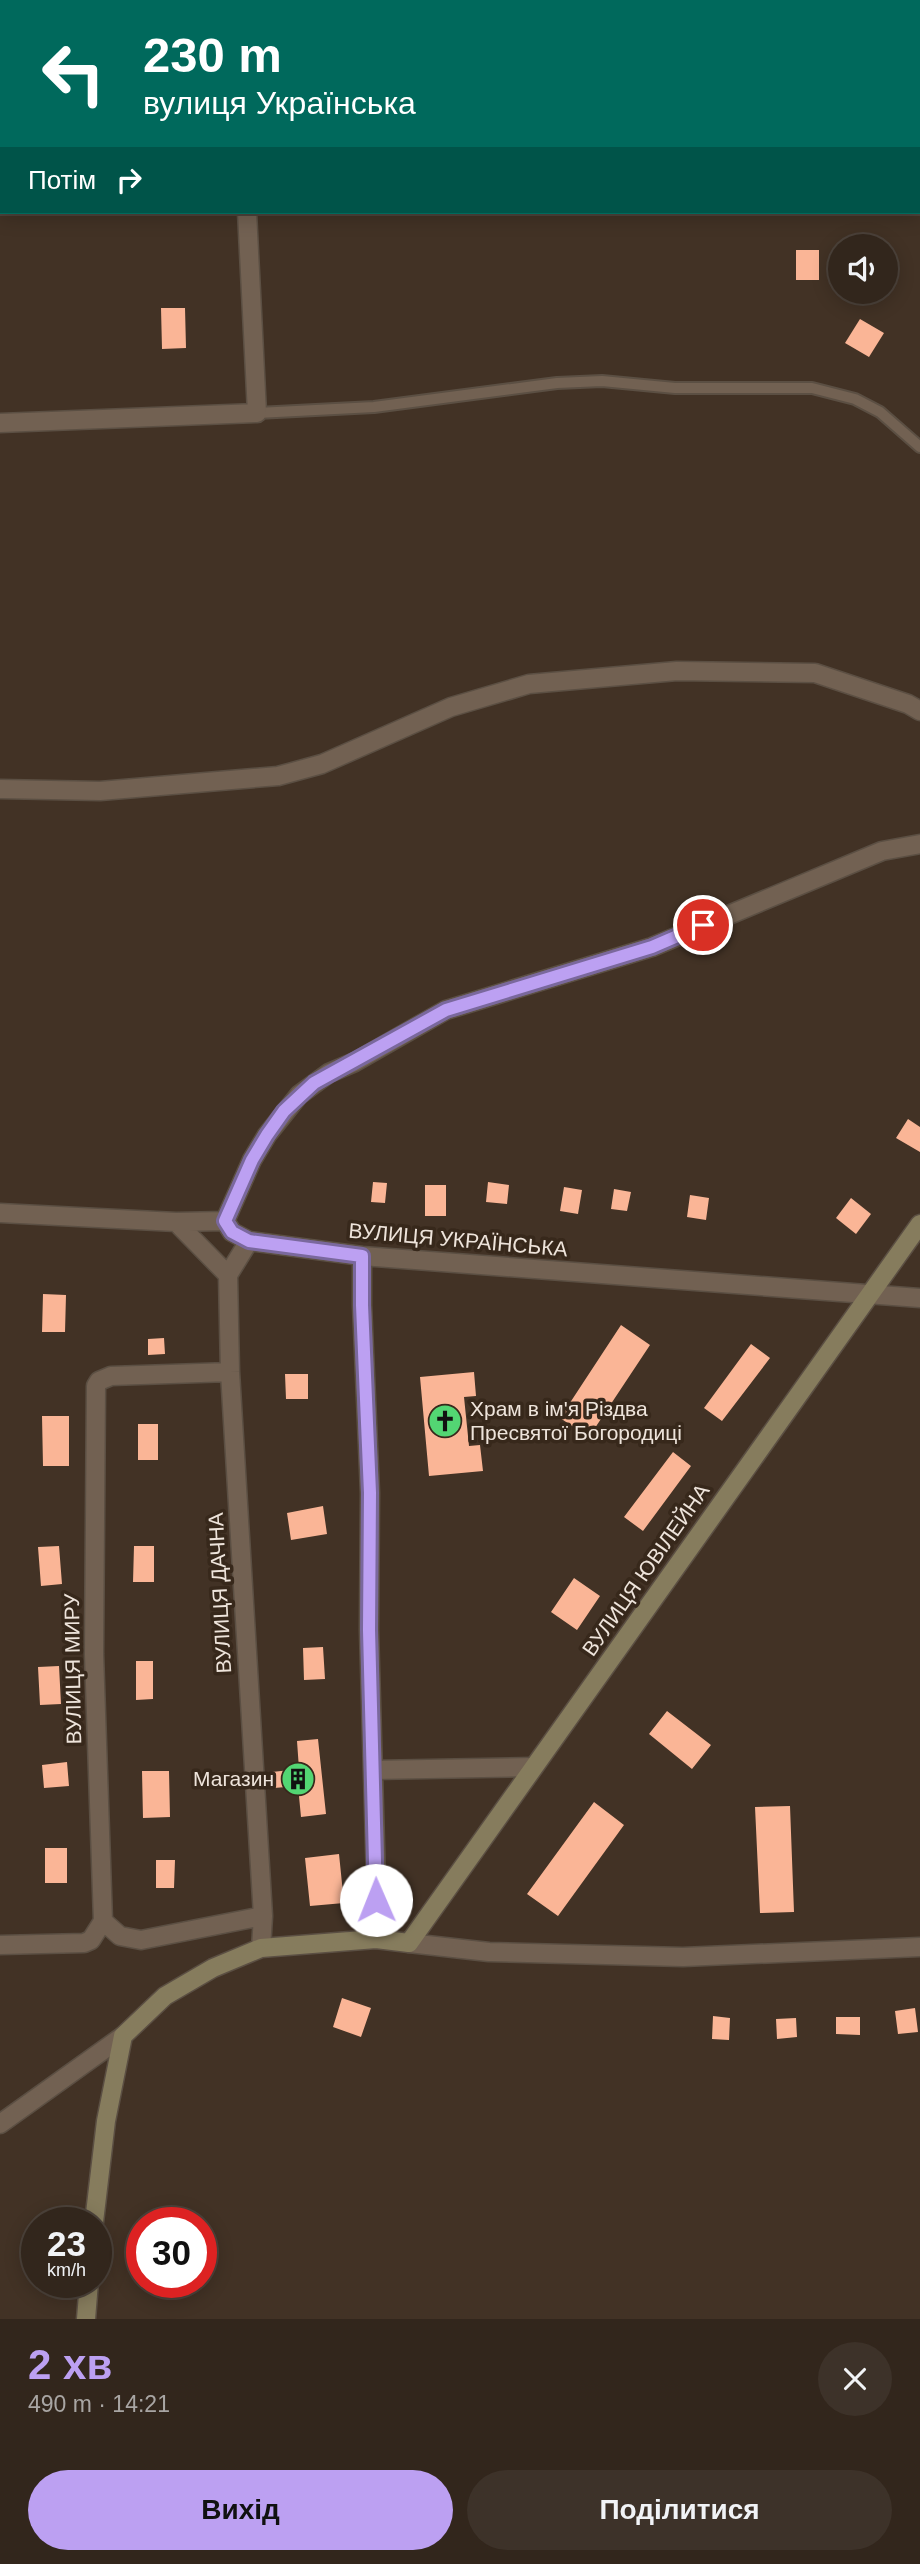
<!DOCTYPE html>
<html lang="uk">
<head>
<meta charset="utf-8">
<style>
	:root { --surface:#32261c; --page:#3d3229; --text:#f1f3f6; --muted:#a8a5a3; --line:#4d433b; --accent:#bca0f2 }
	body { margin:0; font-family:Arial,sans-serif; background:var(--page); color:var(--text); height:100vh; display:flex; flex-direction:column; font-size:26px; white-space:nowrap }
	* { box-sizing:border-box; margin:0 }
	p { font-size:23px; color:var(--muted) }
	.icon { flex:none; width:38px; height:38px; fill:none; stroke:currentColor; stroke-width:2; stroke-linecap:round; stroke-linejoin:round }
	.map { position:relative; height:2319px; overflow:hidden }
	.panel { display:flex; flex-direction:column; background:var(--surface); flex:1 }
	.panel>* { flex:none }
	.hud { position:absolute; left:0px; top:0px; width:920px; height:214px; box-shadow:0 4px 18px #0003,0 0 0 2px var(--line); background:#00695c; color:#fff; overflow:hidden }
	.tools { position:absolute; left:828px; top:234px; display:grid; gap:14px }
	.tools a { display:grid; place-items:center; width:70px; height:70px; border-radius:50%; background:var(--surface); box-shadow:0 4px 18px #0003,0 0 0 2px var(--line); font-size:35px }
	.speed { position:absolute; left:21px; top:2207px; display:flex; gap:14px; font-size:35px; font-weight:700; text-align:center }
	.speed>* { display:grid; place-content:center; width:91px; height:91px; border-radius:50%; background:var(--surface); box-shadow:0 4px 18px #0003,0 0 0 2px var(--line); line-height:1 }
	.speed small { font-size:18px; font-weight:400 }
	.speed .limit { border:10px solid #d22; background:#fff; color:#111 }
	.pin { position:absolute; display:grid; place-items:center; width:60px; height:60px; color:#fff; margin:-30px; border:4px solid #fff; border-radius:50%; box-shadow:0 2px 7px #0007 }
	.me { position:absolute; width:77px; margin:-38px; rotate:359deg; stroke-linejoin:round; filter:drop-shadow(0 0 5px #0008) }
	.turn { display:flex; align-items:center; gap:24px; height:147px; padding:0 28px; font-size:32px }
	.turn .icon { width:91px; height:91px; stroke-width:2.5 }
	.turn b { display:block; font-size:49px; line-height:60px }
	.then { display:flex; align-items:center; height:66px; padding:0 28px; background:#0003; gap:14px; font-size:26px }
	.round { display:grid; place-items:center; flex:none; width:74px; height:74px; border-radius:37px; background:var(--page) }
	.headline { display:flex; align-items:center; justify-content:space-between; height:119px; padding:0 28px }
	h1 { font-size:42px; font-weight:800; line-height:52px; color:var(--accent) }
	.action { display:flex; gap:14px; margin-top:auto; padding:14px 28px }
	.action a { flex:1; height:80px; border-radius:42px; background:var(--accent); color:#111; font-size:28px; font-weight:800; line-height:80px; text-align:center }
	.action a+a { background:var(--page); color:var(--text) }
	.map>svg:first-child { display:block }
</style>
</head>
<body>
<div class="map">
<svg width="920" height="2319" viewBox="0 0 920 2319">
	<rect width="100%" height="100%" fill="#423225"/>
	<!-- building -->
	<path fill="#fab596" d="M796,250H819V280H796Z
		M161,308H185L186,348L162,349Z
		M860,319L884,333L869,357L845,343Z
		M908,1119L920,1127V1152L896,1138Z
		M373,1182L387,1183L385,1203L371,1202Z
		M488,1182L509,1185L507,1204L486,1202Z
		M425,1185H446V1216H425Z
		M564,1187L582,1190L578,1214L560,1211Z
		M614,1189L631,1192L627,1211L611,1209Z
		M690,1195L709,1198L706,1220L687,1217Z
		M851,1198L871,1214L856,1234L836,1218Z
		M43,1294L66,1295L65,1332H42Z
		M621,1325L650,1345L589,1437L560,1418Z
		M164,1338L165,1354L148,1355V1339Z
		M751,1344L770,1358L722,1421L704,1408Z
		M474,1372L476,1396L464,1397L469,1446L480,1445L483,1471L429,1476L420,1377Z
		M285,1374H308V1399H286Z
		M42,1416H69V1466H43Z
		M138,1424H158V1460H138Z
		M673,1452L691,1466L643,1531L624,1517Z
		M323,1506L327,1534L291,1540L287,1513Z
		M59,1546L62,1584L41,1586L38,1547Z
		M134,1546H154V1582H133Z
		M574,1578L600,1596L577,1630L551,1612Z
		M323,1647L325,1679L304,1680L303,1648Z
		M136,1661H153V1699L136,1700Z
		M59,1666L61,1704L40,1705L38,1667Z
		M667,1711L711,1745L692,1769L649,1734Z
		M318,1739L326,1814L301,1817L298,1786L274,1788L272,1772L299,1769L297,1741Z
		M67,1762L69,1786L44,1788L42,1765Z
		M142,1771H169L170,1817L143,1818Z
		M594,1802L624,1825L558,1916L527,1894Z
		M790,1806L794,1912L760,1913L755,1807Z
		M45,1848H67V1883H45Z
		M339,1854L344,1903L310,1906L305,1858Z
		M156,1860H175L174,1888H156Z
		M342,1998L371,2008L361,2037L333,2027Z
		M915,2008L918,2032L898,2034L895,2011Z
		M713,2016L730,2018L729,2040L712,2039Z
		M836,2017H860V2035L836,2034Z
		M796,2018L797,2037L777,2039L776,2019Z"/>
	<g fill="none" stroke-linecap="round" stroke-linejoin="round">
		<defs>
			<path id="lane" d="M344,0L346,2
				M257,413L374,407L557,383L602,381L675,388H812L855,399L880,412L920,447"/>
			<path id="street" d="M237,0V2
				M0,423L257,413L247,212
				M0,789L100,791L278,776L322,764L451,707L529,684L677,671L815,673L908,704L920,711
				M0,1213L176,1222L225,1221L232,1232L249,1241L362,1256L920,1298
				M225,1221L252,1160L267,1135L299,1095L329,1073L355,1062L446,1010L652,947L882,851L920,844
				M176,1222L228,1275
				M249,1241L228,1275L230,1372L263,1916L261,1948
				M362,1256V1305L370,1493L369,1630L376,1881V1939
				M230,1372L111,1376L99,1381L96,1386L94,1654L103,1921L120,1936L141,1940L263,1916
				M373,1770L533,1767
				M409,1943L489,1952L683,1957L920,1947
				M0,1945L84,1943L91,1940L103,1921
				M0,2124L123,2036"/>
			<path id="secondary" d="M94,2222L106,2121L123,2036L165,1996L213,1968L261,1948L376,1939L409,1943L920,1224
				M86,2319L89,2282"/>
		</defs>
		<!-- lane casing -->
		<use href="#lane" stroke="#5b4f43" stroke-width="14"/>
		<!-- street casing -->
		<use href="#street" stroke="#5b4f43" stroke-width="21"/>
		<!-- secondary casing -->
		<use href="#secondary" stroke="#5b4f43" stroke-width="21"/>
		<!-- lane -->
		<use href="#lane" stroke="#726152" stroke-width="10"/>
		<!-- street -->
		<use href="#street" stroke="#726152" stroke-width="18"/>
		<!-- secondary -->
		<use href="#secondary" stroke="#867c5d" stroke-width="18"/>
	</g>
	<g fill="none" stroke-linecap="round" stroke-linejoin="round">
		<defs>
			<path id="route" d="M376,1900L369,1630L370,1493L362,1305V1256L249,1241L232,1232L225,1221L252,1160L267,1135L284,1111L314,1083L446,1010L652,947L703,925"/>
		</defs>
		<!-- route casing -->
		<use href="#route" stroke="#7a689d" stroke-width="18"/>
		<!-- route -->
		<use href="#route" stroke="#bca0f2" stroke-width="12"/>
	</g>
	<!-- icons -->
	<defs>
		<symbol id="church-disc" viewBox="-11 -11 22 22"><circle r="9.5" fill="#53d673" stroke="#37281b"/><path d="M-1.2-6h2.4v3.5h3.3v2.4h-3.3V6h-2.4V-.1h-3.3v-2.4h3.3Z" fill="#111"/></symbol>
		<symbol id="building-disc" viewBox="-11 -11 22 22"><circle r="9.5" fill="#53d673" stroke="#37281b"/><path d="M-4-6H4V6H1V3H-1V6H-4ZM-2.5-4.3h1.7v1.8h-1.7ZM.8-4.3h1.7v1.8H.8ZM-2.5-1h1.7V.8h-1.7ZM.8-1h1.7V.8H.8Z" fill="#111"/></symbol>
	</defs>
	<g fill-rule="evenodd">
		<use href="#church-disc" x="426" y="1402" width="38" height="38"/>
		<use href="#building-disc" x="279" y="1760" width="38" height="38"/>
	</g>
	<g text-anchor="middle" stroke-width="7" stroke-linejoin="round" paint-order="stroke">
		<!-- street labels -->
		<g font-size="21" fill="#eee4db" stroke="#37281b">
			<text transform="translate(458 1240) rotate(5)" y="7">ВУЛИЦЯ УКРАЇНСЬКА</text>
			<text transform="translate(646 1570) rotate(-55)" y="7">ВУЛИЦЯ ЮВІЛЕЙНА</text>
			<text transform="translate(220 1593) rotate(-93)" y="7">ВУЛИЦЯ ДАЧНА</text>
			<text transform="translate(73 1669) rotate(-91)" y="7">ВУЛИЦЯ МИРУ</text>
		</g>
		<!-- poi labels -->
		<g font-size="21" fill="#eee4db" stroke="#37281b" text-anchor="start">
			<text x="470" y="1416">Храм в ім'я Різдва<tspan x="470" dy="24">Пресвятої Богородиці</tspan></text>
			<text x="274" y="1786" text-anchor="end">Магазин</text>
		</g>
	</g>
</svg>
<div class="tools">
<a><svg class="icon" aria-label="sound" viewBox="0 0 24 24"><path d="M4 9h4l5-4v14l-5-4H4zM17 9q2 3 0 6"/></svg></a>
</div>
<div class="speed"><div>23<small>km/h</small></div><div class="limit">30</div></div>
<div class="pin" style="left:703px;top:925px;background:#d93025"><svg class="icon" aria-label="arrive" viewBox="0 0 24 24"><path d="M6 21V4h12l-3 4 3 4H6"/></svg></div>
<svg class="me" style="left:376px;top:1900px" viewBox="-20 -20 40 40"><circle r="19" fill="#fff"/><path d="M0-13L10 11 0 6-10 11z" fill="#bca0f2"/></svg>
<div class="hud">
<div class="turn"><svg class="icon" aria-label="left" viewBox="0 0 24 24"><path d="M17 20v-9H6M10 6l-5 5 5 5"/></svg><div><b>230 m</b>вулиця Українська</div></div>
<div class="then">Потім<svg class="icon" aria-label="right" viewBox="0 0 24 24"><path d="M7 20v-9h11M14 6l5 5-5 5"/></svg></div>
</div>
</div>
<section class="panel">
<div class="headline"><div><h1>2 хв</h1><p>490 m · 14:21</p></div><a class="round"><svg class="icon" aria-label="close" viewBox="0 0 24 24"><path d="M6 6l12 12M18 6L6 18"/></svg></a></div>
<div class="action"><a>Вихід</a><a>Поділитися</a></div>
</section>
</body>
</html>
